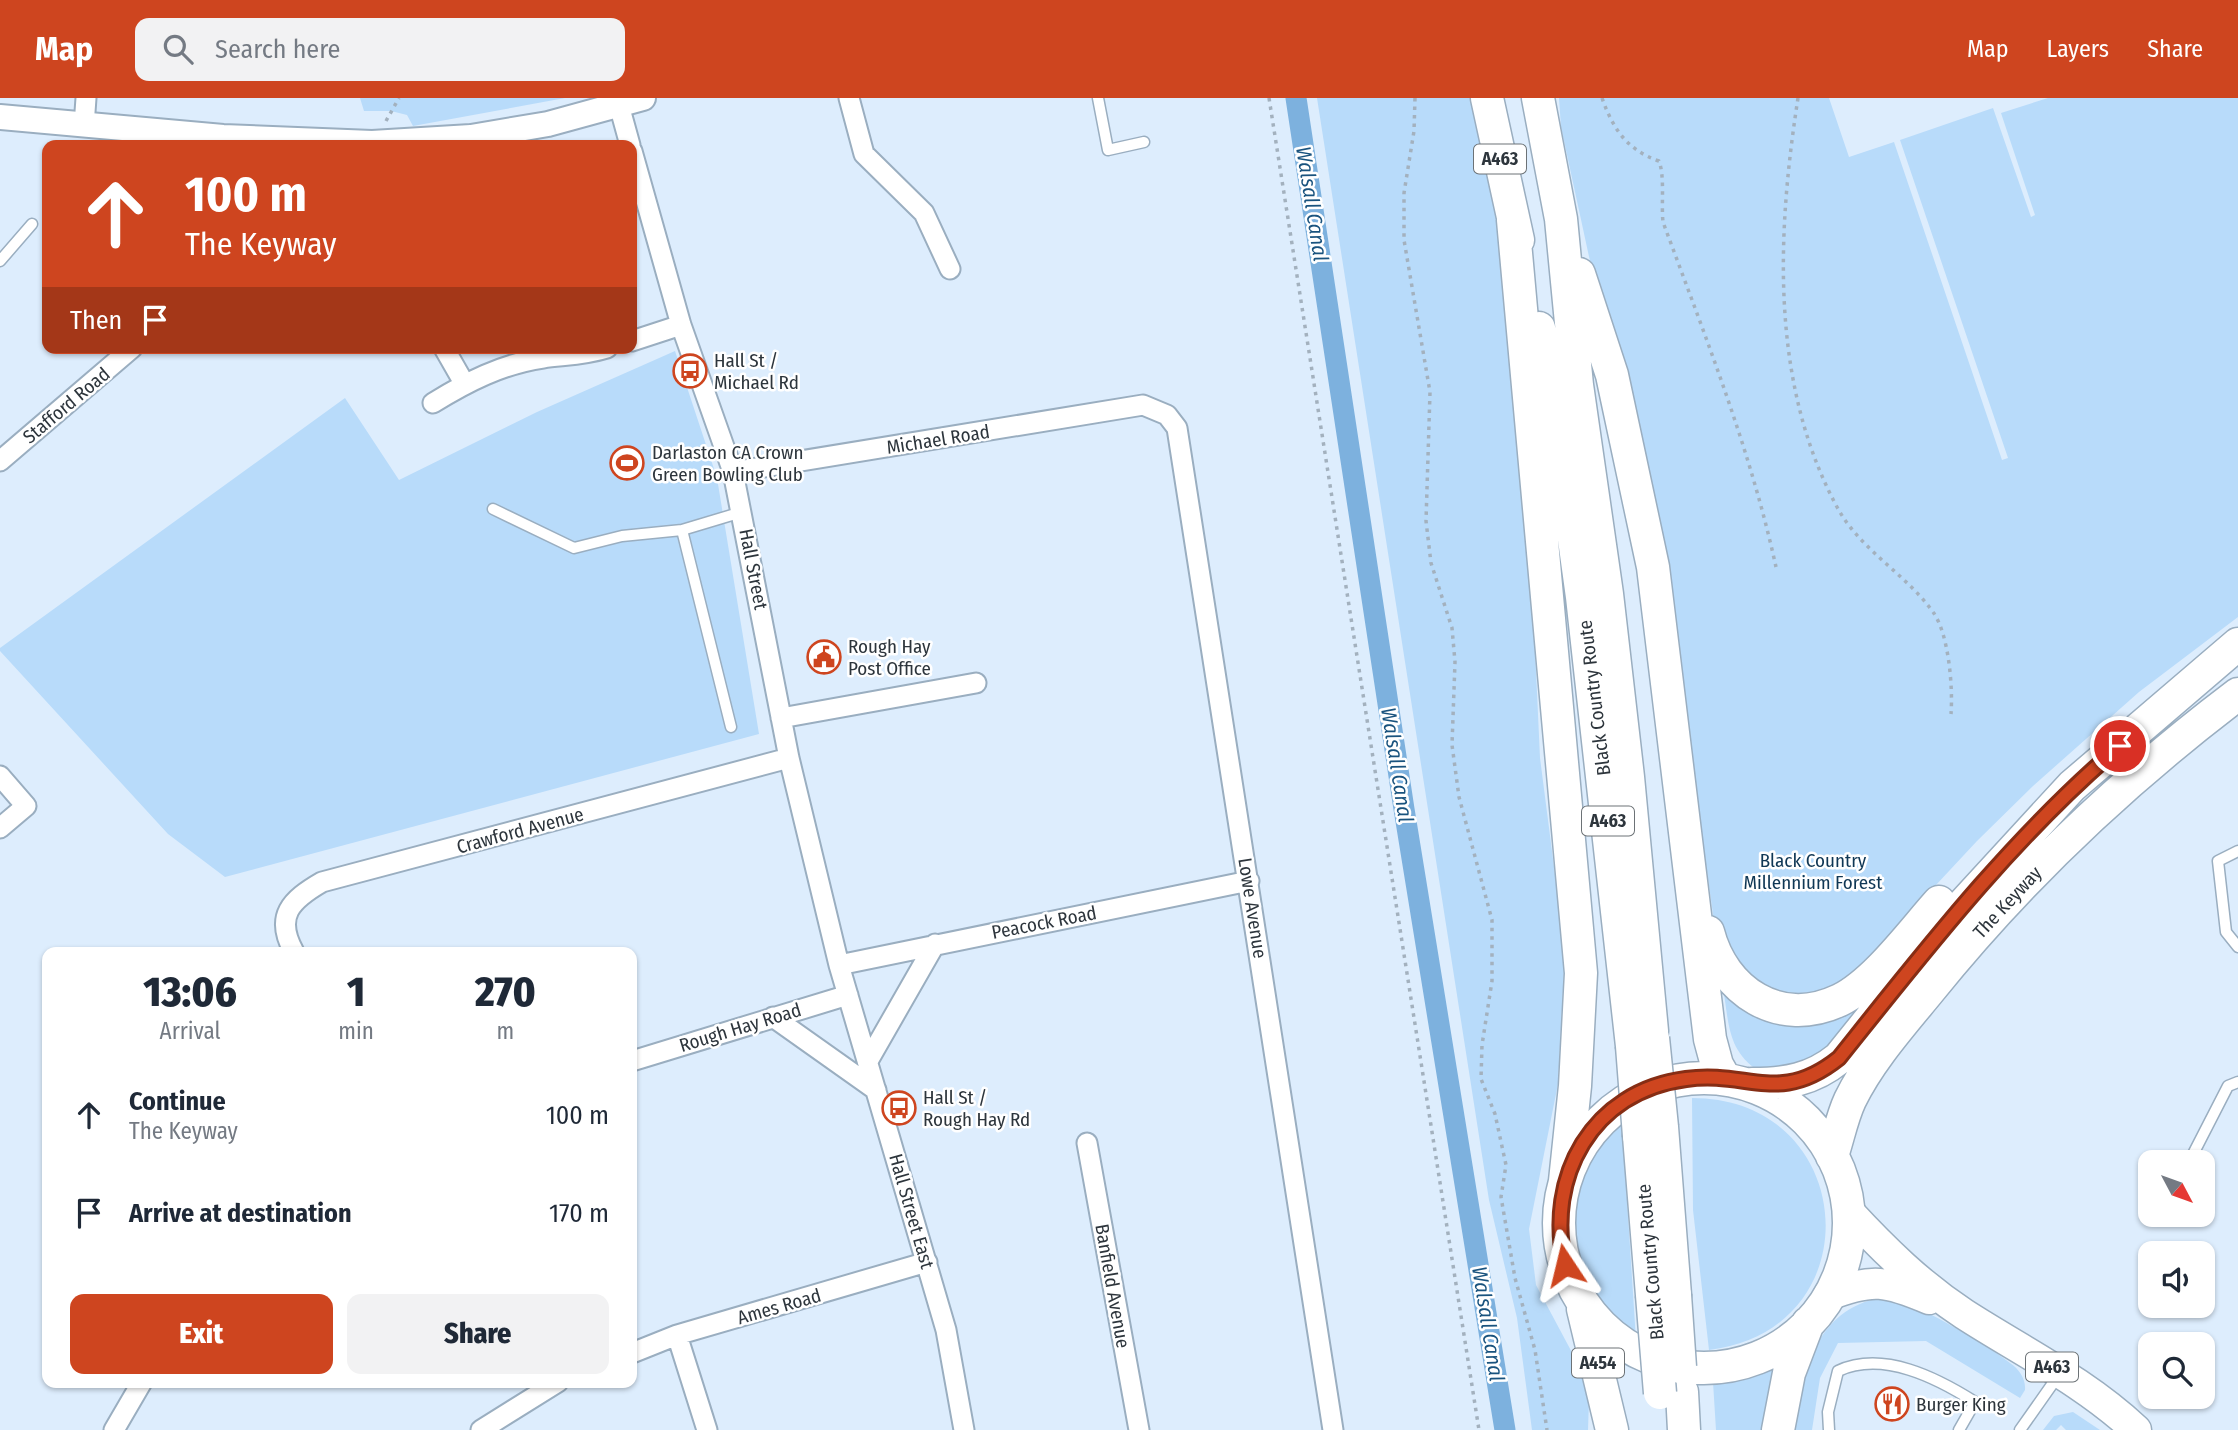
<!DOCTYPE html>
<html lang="en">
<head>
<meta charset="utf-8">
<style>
	:root { --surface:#fff; --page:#f2f2f3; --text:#1f2937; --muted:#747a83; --accent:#ce451f }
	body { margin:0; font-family:"Fira Sans Condensed",sans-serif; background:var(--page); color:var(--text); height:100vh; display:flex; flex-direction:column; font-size:26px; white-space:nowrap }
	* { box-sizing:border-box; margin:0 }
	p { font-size:23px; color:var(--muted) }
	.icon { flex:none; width:38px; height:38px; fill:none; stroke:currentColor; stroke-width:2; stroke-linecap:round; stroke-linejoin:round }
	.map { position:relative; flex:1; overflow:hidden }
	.panel { position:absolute; left:42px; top:849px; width:595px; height:441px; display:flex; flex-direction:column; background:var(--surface); border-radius:14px; box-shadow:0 2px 5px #0004 }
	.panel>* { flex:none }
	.banner { position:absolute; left:42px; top:42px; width:595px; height:214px; border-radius:14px; box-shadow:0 2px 5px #0004; background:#ce451f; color:#fff; overflow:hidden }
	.needle { width:46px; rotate:131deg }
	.tools { position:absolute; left:2138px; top:1052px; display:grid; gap:14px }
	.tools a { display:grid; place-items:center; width:77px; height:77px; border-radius:14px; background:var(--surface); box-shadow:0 2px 5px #0004; font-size:35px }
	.pin { position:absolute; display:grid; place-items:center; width:60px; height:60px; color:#fff; margin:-30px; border:4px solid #fff; border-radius:50%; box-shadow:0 2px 7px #0007 }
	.me { position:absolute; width:77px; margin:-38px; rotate:350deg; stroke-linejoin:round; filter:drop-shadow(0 0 5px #0008) }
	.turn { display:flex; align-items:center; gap:24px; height:147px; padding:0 28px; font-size:32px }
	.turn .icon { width:91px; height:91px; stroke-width:2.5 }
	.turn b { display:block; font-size:49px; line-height:60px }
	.then { display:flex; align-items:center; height:66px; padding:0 28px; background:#0003; gap:14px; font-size:26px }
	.eta { display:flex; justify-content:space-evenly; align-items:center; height:119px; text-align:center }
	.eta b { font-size:42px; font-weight:800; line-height:49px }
	.button { display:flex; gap:14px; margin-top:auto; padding:14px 28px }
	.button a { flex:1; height:80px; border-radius:14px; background:var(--accent); color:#fff; font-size:28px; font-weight:800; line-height:80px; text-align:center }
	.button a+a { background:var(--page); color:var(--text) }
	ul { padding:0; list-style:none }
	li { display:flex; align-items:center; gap:21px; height:98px; padding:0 28px }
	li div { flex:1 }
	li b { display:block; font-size:26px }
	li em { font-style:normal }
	header { display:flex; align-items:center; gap:42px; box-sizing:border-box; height:98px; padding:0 35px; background:var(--accent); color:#fff }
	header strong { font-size:33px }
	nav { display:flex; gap:38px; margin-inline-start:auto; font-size:24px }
	.search { width:490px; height:63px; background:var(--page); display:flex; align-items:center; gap:18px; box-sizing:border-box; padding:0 24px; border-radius:14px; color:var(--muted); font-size:26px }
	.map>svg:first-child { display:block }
</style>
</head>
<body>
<header>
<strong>Map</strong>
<div class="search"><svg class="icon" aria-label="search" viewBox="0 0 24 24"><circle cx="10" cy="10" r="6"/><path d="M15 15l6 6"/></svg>Search here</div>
<nav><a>Map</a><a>Layers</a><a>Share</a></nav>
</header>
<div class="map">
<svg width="2238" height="1332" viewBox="0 0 2238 1332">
	<rect width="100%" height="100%" fill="#ddedfd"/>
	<!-- green -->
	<path fill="#b8dbfa" d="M360,0H565L413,28L407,17L391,13H364Z
		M1317,0H1477L1503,148L1533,507L1540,660L1565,854L1558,986L1529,1131L1536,1187L1576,1262L1589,1302L1588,1332H1532L1517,1220L1489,1102Z
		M1559,0H1829L1849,59L1894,44L2002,362L2008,360L1900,42L1993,10L2031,119L2035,117L2001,15L2048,0H2238V519L2139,594L2033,688L1977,743L1839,891L1786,900L1740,876L1714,823L1673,534L1588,154L1561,29Z
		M675,253L717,380L759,636L225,779L168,736L0,553V550L345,300L399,382L537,314Z
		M1723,890L1739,906L1876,890L1818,962L1759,973C1727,953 1729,924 1723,890Z
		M1692,1000C1859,1000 1875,1232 1709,1252L1693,1112Z
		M1622,1024L1636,1242C1552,1192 1555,1085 1622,1024Z
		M1875,1201C1881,1201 1886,1200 1892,1201C1917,1205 1989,1248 2010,1265C2019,1271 2026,1281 2025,1292L2020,1300L1926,1243L1838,1245L1820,1280L1812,1332H1790C1803,1278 1813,1216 1875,1201Z
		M1789,1251L1767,1332H1716L1713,1284L1751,1273Z
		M2073,1314L2100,1332H2066L2061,1327L2056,1332H2043L2054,1318Z"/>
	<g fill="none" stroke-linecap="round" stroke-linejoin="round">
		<!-- canal -->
		<path stroke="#7db1de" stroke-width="21" d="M1296,0L1404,711L1505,1332"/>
		<defs>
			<path id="service" d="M1098,0L1108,52L1144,44
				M0,163L32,126
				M493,411L574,450L622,438L682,432
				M731,629L682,432L742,414
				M2238,753L2218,763L2226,834L2238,849
				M2189,1064L2228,988L2238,984
				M1829,1332L1828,1314L1838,1273C1883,1252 1937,1280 1975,1304L1959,1332
				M2020,1332L2058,1278"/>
			<path id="minor" d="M849,0L864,56L924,115L950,171
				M619,7L630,47
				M84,28L86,0
				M632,53L681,227L733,374L789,660L839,867L946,1232L964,1332
				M632,243L681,227
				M444,250L464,285
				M433,305C467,284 502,266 543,260C565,257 585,257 607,250
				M0,363L132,250
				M733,374L1143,307L1167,317L1177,330L1333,1332
				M781,620L976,585
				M0,678L26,708L0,730
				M294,854C274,818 291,802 322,784L789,660
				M839,867L1249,783
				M773,919L876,992
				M632,963L848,897
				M868,963L935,846
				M1087,1045L1139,1332
				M677,1237L707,1332
				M632,1255L677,1237L927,1164
				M114,1332L142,1284
				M481,1332L558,1284"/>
			<path id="tertiary" d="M0,19L223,39L372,45L471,39L548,26L643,0"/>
			<path id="primary" d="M1848,1113C1884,1152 1920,1187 1964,1216C2023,1254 2085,1284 2136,1332
				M1829,1197C1873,1180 1886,1183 1929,1201"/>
			<path id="trunk" d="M1487,0L1518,142
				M1538,0L1561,121L1577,287L1607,496L1628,679L1652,933
				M1513,122L1581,875L1575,988L1565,1083
				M1579,176L1612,277L1653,469L1710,941L1717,967L1725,981
				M1539,230L1554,296L1582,499L1632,948
				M1708,834C1723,893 1779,931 1840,902C1876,884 1912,834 1939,804
				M1559 1125a145 145 0 1 1 290 0a145 145 0 1 1-290 0Z
				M1752,986C1786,986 1812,982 1839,960L1958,812L2072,688L2238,546
				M1662,1029L1675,1197
				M1639,1038L1652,1197
				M1832,1058C1838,1040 1842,1019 1850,1002C1869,963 1900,928 1928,894C2018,782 2123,683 2238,596
				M1583,1211L1612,1332
				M1682,1294L1684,1332
				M1778,1332L1789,1275L1808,1225"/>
		</defs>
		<!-- service casing -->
		<use href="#service" stroke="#9aaec0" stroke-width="13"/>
		<!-- minor casing -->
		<use href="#minor" stroke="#9aaec0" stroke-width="23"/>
		<!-- tertiary casing -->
		<use href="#tertiary" stroke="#9aaec0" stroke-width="28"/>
		<!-- primary casing -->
		<use href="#primary" stroke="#9aaec0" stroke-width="33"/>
		<!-- trunk casing -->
		<use href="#trunk" stroke="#9aaec0" stroke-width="35"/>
		<!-- path -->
		<path stroke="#a3b1be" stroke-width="3.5" stroke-dasharray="3.5 5" stroke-linecap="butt" d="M1269,0L1479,1332
			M1415,0L1414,33L1404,95V142L1430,294L1426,423L1431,465L1452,530L1455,564L1452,647L1459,699L1492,822V883L1482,947L1481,981L1495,1016L1506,1067L1501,1099L1515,1180L1535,1252L1547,1332
			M1602,0C1613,31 1627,52 1659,63C1665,79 1661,106 1663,124C1705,238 1750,350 1776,469
			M1798,0C1777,135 1770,285 1837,409C1860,452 1905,475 1933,514C1949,536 1953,590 1951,616
			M386,23L399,0"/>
		<!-- service -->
		<use href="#service" stroke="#fff" stroke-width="10"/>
		<!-- minor -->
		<use href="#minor" stroke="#fff" stroke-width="19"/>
		<!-- tertiary -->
		<use href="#tertiary" stroke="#fff" stroke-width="24"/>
		<!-- primary -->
		<use href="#primary" stroke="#fff" stroke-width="30"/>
		<!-- trunk -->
		<use href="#trunk" stroke="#fff" stroke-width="32"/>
		<defs>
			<path id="trunk-bridge" d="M1653,940L1662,1029
				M1632,948L1639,1038
				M1652,1197L1660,1295
				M1675,1197L1680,1269"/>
		</defs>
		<!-- trunk-bridge casing -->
		<use href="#trunk-bridge" stroke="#9aaec0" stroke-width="35" stroke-linecap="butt"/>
		<!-- trunk-bridge -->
		<use href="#trunk-bridge" stroke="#fff" stroke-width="32"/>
	</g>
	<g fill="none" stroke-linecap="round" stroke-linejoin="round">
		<defs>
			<path id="route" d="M1565,1167C1545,1079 1592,993 1686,981C1748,972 1779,1008 1839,960C1926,851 2013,739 2120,648"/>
		</defs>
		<!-- route casing -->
		<use href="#route" stroke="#862d14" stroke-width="18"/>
		<!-- route -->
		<use href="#route" stroke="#ce451f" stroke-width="12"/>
	</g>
	<!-- icons -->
	<defs>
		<symbol id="bus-ring" viewBox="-11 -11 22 22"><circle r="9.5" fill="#fff" stroke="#ce451f" stroke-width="1.5"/><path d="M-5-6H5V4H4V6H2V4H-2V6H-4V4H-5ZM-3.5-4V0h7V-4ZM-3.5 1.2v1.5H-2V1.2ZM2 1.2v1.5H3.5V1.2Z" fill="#ce451f"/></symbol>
		<symbol id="stadium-ring" viewBox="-11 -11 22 22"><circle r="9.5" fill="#fff" stroke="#ce451f" stroke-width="1.5"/><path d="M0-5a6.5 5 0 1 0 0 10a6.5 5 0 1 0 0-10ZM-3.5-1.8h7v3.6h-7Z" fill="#ce451f"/></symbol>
		<symbol id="civic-ring" viewBox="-11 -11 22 22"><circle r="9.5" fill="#fff" stroke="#ce451f" stroke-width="1.5"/><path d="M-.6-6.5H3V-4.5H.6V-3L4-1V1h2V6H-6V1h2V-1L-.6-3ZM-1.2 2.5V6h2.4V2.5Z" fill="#ce451f"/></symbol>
		<symbol id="restaurant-ring" viewBox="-11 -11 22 22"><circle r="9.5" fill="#fff" stroke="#ce451f" stroke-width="1.5"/><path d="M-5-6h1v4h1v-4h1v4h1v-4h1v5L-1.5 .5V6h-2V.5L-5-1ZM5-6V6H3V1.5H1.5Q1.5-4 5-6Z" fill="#ce451f"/></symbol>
	</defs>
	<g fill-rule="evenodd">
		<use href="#bus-ring" x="671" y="254" width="38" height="38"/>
		<use href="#stadium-ring" x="608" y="346" width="38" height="38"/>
		<use href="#civic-ring" x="805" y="540" width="38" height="38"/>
		<use href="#bus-ring" x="880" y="991" width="38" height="38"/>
		<use href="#restaurant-ring" x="1873" y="1287" width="38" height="38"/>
	</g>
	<g text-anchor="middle" stroke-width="5" stroke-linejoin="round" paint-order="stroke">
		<!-- shield labels -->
		<g fill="#fff" stroke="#6c7276" stroke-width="2">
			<rect x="1474" y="46.5" width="52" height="29" rx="5"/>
			<rect x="1582" y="708.5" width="52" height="29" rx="5"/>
			<rect x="1572" y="1250.5" width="52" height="29" rx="5"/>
			<rect x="2026" y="1254.5" width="52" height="29" rx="5"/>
		</g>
		<g font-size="18" font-weight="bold" fill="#2d353c">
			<text x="1500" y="67">A463</text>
			<text x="1608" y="729">A463</text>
			<text x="1598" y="1271">A454</text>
			<text x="2052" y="1275">A463</text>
		</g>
		<!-- poi labels -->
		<g font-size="19" fill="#2d353c" stroke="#fff" text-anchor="start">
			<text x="714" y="269">Hall St /<tspan x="714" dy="22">Michael Rd</tspan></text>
			<text x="652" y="361">Darlaston CA Crown<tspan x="652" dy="22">Green Bowling Club</tspan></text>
			<text x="848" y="555">Rough Hay<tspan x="848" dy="22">Post Office</tspan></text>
			<text x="923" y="1006">Hall St /<tspan x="923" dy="22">Rough Hay Rd</tspan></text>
			<text x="1916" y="1313">Burger King</text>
		</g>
		<!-- street labels -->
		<g font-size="19" fill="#2d353c" stroke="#fff">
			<text transform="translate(66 307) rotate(-40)" y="7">Stafford Road</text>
			<text transform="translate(938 341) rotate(-9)" y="7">Michael Road</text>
			<text transform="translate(754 471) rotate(79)" y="7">Hall Street</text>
			<text transform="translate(1594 600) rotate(-97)" y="7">Black Country Route</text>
			<text transform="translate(520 732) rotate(-15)" y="7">Crawford Avenue</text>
			<text transform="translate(2007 804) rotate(-47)" y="7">The Keyway</text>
			<text transform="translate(1253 810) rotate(81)" y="7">Lowe Avenue</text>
			<text transform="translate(1044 824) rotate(-11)" y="7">Peacock Road</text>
			<text transform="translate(740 929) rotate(-17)" y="7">Rough Hay Road</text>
			<text transform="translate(912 1113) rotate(74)" y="7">Hall Street East</text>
			<text transform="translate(1650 1164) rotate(-95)" y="7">Black Country Route</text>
			<text transform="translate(1113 1188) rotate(80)" y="7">Banfield Avenue</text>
			<text transform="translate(779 1208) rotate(-16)" y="7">Ames Road</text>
		</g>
		<!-- park labels -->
		<g font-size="19" fill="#0f3755" stroke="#fff">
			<text x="1813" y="769">Black Country<tspan x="1813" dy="22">Millennium Forest</tspan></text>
		</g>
		<!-- water labels -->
		<g font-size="21" font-style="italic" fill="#19537e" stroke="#fff">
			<text transform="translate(1312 106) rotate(81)" y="7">Walsall Canal</text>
			<text transform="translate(1397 667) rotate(81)" y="7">Walsall Canal</text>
			<text transform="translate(1488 1226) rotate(81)" y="7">Walsall Canal</text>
		</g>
	</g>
</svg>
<div class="tools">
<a><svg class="needle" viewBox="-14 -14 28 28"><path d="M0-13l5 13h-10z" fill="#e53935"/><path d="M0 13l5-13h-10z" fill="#747a83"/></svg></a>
<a><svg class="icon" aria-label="sound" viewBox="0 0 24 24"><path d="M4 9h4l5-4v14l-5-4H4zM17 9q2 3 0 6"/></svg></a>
<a><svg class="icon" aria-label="search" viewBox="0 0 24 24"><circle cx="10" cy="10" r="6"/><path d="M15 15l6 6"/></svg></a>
</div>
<div class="pin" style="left:2120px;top:648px;background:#d93025"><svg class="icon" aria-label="arrive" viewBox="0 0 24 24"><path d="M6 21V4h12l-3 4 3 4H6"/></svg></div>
<svg class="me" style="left:1565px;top:1167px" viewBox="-20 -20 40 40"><path d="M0-17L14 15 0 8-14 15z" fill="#ce451f" stroke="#fff" stroke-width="4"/></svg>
<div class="banner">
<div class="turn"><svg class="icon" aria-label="ahead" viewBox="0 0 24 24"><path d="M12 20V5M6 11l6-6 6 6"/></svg><div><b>100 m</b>The Keyway</div></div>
<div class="then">Then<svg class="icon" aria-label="arrive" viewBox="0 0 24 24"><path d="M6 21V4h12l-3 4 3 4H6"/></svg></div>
</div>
<section class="panel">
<div class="eta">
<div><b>13:06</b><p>Arrival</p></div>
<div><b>1</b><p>min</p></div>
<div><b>270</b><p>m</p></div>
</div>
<ul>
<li><svg class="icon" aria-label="ahead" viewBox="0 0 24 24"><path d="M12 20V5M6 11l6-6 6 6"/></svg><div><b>Continue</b><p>The Keyway</p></div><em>100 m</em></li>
<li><svg class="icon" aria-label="arrive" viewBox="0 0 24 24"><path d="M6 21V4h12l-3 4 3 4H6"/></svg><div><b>Arrive at destination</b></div><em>170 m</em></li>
</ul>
<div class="button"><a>Exit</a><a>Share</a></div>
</section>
</div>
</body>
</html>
